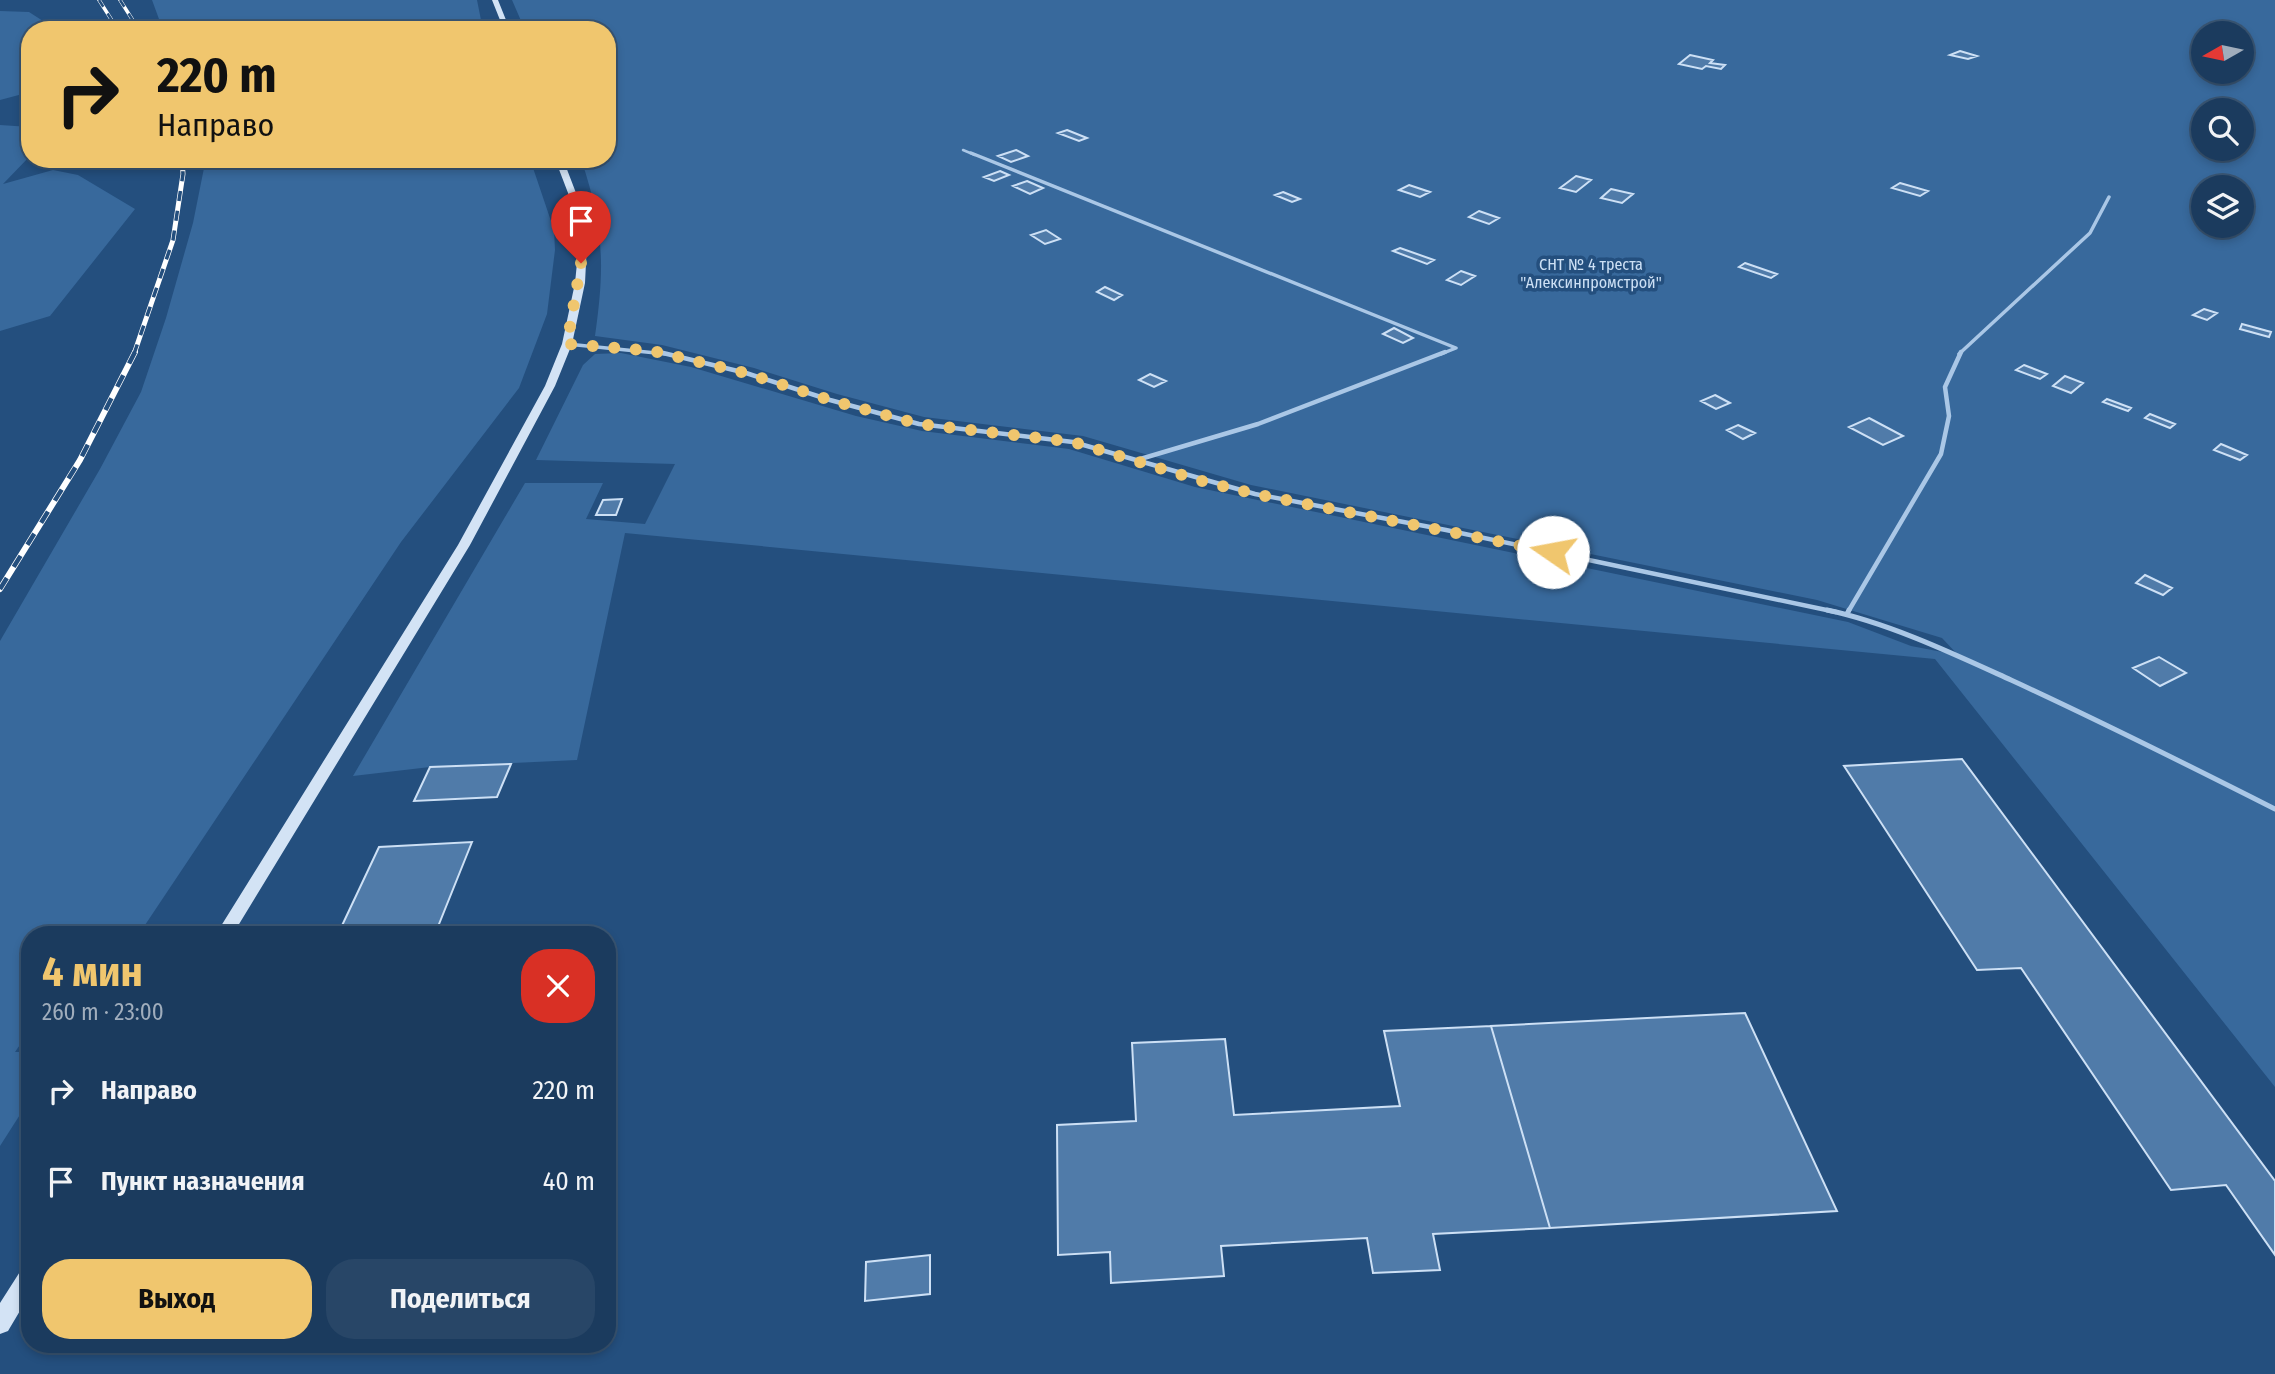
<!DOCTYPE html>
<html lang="ru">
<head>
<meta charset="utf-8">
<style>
	:root { --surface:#1b3b5e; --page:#284667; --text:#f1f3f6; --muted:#a0adbc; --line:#395573; --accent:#f0c66e }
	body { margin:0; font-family:"Fira Sans Condensed",sans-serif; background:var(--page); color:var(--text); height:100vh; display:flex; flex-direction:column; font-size:26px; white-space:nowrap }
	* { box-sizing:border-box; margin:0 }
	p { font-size:23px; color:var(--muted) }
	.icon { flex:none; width:38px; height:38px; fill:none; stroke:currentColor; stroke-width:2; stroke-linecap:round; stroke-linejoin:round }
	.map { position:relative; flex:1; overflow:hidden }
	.side { position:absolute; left:21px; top:926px; width:595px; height:427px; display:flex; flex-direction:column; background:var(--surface); border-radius:28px; box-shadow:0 4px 10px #0003,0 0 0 2px var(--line) }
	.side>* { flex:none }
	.banner { position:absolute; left:21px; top:21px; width:595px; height:147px; border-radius:28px; box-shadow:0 4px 10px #0003,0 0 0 2px var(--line); background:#f0c66e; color:#111; overflow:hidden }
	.needle { width:46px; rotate:261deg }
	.controls { position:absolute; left:2191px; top:21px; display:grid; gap:14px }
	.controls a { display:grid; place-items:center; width:63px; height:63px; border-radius:50%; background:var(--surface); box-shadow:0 4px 10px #0003,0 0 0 2px var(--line); font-size:35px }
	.pin { position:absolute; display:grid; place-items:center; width:60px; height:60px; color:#fff; margin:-72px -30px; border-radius:50% 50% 50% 0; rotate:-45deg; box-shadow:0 0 7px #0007 }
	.pin .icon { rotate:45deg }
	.me { position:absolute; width:77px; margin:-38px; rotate:282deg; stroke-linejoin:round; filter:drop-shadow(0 0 5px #0008) }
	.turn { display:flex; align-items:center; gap:24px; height:147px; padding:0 21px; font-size:32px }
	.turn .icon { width:91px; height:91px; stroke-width:2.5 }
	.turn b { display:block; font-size:49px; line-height:60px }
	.round { display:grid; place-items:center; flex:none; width:74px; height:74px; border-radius:28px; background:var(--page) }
	.overview { display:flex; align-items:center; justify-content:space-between; height:119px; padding:0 21px }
	h1 { font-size:42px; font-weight:700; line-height:52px; color:var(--accent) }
	.primary-button { display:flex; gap:14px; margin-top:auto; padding:14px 21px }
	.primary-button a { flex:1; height:80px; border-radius:28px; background:var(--accent); color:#111; font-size:28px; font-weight:700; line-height:80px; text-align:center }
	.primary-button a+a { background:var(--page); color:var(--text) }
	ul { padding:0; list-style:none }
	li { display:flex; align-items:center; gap:21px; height:91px; padding:0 21px }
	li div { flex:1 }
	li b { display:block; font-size:26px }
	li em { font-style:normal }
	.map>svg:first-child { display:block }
</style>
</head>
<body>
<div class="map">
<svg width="2275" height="1374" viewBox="0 0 2275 1374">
	<rect width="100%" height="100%" fill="#244f7e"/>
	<!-- green -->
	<path fill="#38699c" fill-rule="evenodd" d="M152,0H477L483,30H163Z
		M512,0H2275V1087L1935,659L625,533L577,760L430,767L353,776L525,483H603L586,519L645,524L675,464L536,460L583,365L595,354L621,353L691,367L856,416L922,431L1069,449L1195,487L1848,622L1911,646L1958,655L1942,638L1817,600L1251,485L1083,436L924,417L837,394L754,368L662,345L595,336C605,266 604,227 581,159H607V30H525ZM2203,33H2242V72H2203ZM2203,110H2242V149H2203ZM2203,187H2242V226H2203Z
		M0,11L29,12L57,30H30V92L0,100Z
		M0,125L30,127V156L3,184L53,170L78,175L135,209L50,316L0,331Z
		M203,159H530L554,230L555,250L547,314L519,388L401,542L139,934H30V1030L15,1052H30V1099L0,1146V641L100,469L141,392L166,318L193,223L204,168Z"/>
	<!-- building -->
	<path fill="#507ba9" stroke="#cde0f5" stroke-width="2" d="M1960,51L1977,56L1968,59L1950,55Z
		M1690,55L1713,60L1710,63L1725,65L1721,69L1706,66L1702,69L1679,64Z
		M1067,130L1087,138L1079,141L1058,133Z
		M1016,150L1028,156L1011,162L998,156Z
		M1000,171L1009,175L994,181L984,177Z
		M1576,176L1591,180L1576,192L1560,188Z
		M1027,181L1043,188L1030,194L1013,186Z
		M1900,183L1928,191L1920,196L1892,188Z
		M1409,185L1430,192L1420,197L1399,190Z
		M1611,189L1633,194L1622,203L1601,198Z
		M1283,192L1300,199L1292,202L1275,195Z
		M1479,211L1499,218L1489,224L1469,217Z
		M1046,230L1060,239L1045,244L1031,235Z
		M1400,248L1434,260L1427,264L1393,251Z
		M1745,263L1777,274L1771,278L1739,267Z
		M1461,271L1475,276L1461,285L1447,280Z
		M1105,287L1122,295L1114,300L1097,292Z
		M2204,309L2217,313L2207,320L2193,315Z
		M2242,324L2271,332L2269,337L2240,329Z
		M1394,328L1413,338L1403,343L1383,334Z
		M2024,365L2047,374L2040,379L2016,370Z
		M1150,374L1166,381L1154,387L1139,380Z
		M2065,376L2083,383L2071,393L2053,386Z
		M1715,395L1730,403L1716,409L1701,401Z
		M2107,399L2131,408L2128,411L2103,402Z
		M2150,414L2175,424L2170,428L2145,418Z
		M1869,418L1903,436L1883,445L1849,427Z
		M1738,425L1755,433L1743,439L1727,430Z
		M2221,444L2247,455L2240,460L2214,450Z
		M622,499L616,515H596L603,500Z
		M2145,575L2172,588L2163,595L2136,583Z
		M2159,657L2186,673L2160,686L2133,668Z
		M1962,759L2275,1181V1255L2226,1185L2171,1190L2021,968L1977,970L1844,766Z
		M511,764L497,797L414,801L430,767Z
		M472,842L435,934H338L379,847Z
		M1745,1013L1837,1211L1550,1228L1491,1026Z
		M1491,1026L1550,1228L1433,1234L1440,1270L1373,1273L1367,1238L1221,1246L1224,1276L1111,1283L1110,1252L1058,1255L1057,1125L1136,1121L1132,1043L1225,1039L1234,1115L1400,1106L1384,1031Z
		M930,1255V1294L865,1301L866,1262Z"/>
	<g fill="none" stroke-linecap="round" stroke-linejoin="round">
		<!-- lane-far3 -->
		<path stroke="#aac7e6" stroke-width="2.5" d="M963,150L975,155"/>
		<!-- lane-far2 -->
		<path stroke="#aac7e6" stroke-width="3.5" d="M971,153L1456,348L1441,354
			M567,344L666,354
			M1959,354L2090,233L2109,197"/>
		<!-- lane-far1 -->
		<path stroke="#aac7e6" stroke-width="4.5" d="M659,352L746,373L830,400L919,424L1073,442L1255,494L1446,530L1836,612
			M1137,460L1258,424L1445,352
			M1848,612L1941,454L1949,416L1945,387L1961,352"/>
		<!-- lane -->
		<path stroke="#aac7e6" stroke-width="5" d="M1827,610C1889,623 1954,654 2011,680C2100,721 2188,765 2275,809
			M1847,614L1849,610"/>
		<!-- secondary -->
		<path fill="#d3e3f5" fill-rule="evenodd" d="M492,0H498L510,30H504Z
			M555,159H563L581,206L587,243L585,283L572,344L555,386L470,545L233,934H216L458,545L545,386L562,344L575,283L579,243L573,206Z
			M30,1264V1294L8,1331L0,1334V1303L23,1267Z"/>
		<defs>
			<path id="rail-far2" d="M99,0L118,30
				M120,0L139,30"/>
			<path id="rail-far1" d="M134,354L173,240L183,174L182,159"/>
			<path id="rail" d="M0,589L80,460L135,352"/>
		</defs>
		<!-- rail-far2 casing -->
		<use href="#rail-far2" stroke="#fff" stroke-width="3.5"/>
		<!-- rail-far1 casing -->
		<use href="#rail-far1" stroke="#fff" stroke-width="5"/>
		<!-- rail casing -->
		<use href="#rail" stroke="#fff" stroke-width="6"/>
		<!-- rail-far2 -->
		<use href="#rail-far2" stroke="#244f7e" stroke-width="2.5" stroke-dasharray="8" stroke-linecap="butt"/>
		<!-- rail-far1 -->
		<use href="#rail-far1" stroke="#244f7e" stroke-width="3.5" stroke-dasharray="10" stroke-linecap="butt"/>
		<!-- rail -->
		<use href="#rail" stroke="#244f7e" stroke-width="4.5" stroke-dasharray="13" stroke-linecap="butt"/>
	</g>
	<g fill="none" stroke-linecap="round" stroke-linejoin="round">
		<!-- route -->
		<path stroke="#f0c66e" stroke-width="12" stroke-dasharray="0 21.6" d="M581,263L567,344L653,351L746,373L830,400L919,424L1073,442L1202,481L1255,494L1553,552"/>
	</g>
	<g text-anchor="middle" stroke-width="7" stroke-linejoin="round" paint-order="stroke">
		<!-- far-park labels -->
		<g font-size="16" fill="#cde0f5" stroke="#244f7e">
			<text x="1591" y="270">СНТ № 4 треста<tspan x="1591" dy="18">"Алексинпромстрой"</tspan></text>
		</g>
	</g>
</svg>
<div class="controls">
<a><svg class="needle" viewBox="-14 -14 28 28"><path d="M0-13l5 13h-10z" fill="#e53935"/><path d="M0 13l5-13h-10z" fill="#a0adbc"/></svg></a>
<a><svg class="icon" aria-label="search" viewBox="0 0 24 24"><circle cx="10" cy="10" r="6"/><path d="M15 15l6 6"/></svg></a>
<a><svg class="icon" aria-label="layers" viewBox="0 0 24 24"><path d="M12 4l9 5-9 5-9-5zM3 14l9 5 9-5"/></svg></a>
</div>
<div class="pin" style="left:581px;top:263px;background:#d93025"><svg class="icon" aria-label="arrive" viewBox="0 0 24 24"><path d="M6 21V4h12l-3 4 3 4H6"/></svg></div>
<svg class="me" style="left:1553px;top:552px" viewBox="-20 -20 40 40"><circle r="19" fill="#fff"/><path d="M0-13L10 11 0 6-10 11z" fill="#f0c66e"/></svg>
<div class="banner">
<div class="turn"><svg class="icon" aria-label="right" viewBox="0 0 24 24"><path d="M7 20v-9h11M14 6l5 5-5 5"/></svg><div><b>220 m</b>Направо</div></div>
</div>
<section class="side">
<div class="overview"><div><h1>4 мин</h1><p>260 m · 23:00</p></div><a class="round" style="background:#d93025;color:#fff"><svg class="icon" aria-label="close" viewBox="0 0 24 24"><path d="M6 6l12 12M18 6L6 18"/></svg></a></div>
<ul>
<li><svg class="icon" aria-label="right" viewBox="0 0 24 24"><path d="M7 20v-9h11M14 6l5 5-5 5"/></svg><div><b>Направо</b></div><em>220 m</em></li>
<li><svg class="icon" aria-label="arrive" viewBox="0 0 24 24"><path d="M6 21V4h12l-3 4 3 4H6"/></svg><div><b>Пункт назначения</b></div><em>40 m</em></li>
</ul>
<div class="primary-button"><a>Выход</a><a>Поделиться</a></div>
</section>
</div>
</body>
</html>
